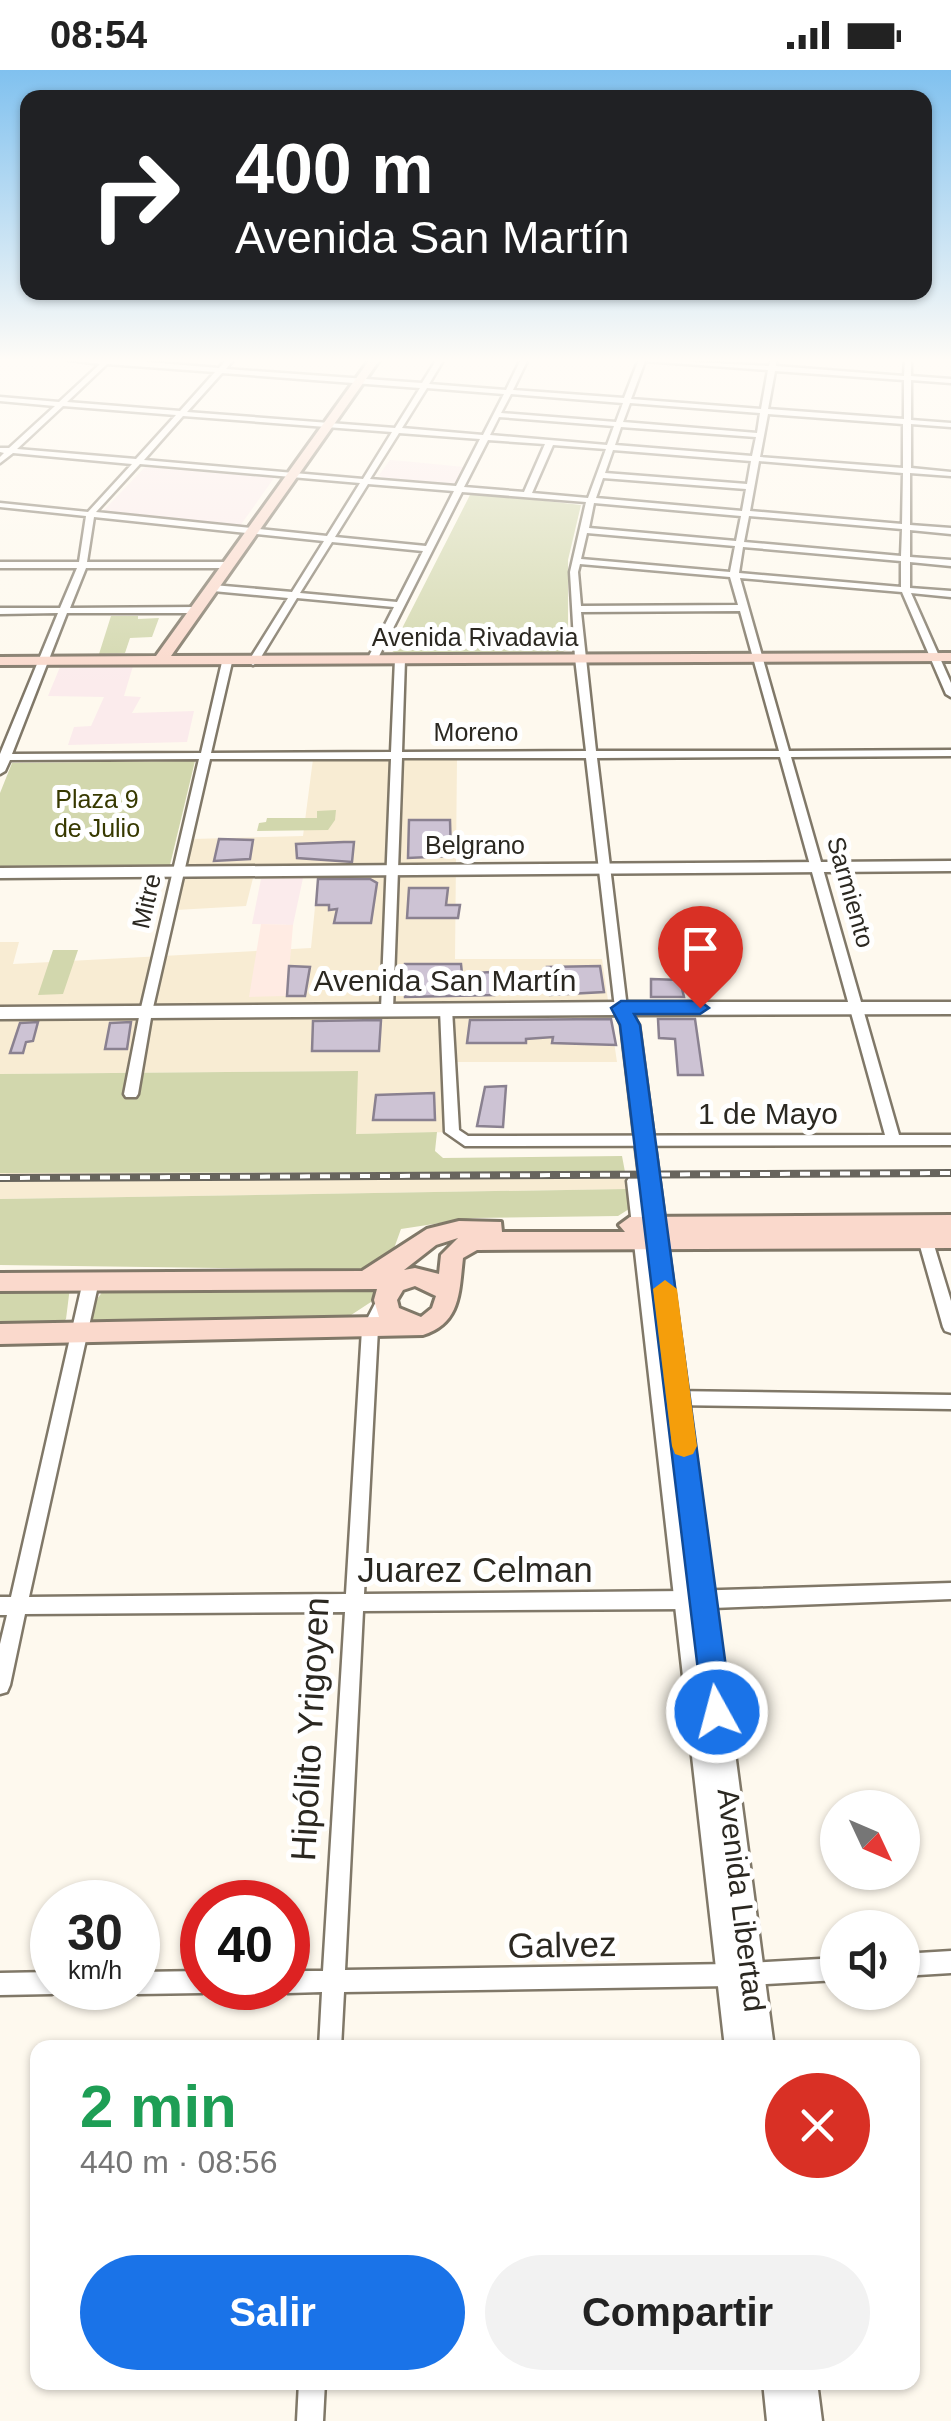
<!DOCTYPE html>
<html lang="es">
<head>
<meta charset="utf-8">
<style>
	:root { --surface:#fff; --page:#f2f2f2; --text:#222; --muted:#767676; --accent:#1a73e8 }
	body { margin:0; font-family:Helvetica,sans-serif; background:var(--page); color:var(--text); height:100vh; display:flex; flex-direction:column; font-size:38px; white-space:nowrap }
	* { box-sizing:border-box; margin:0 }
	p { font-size:32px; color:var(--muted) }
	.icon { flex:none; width:55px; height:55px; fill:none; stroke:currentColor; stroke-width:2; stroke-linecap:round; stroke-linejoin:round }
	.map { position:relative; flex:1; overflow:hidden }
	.sheet { position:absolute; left:30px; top:1970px; width:890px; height:350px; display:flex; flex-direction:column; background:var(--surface); border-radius:20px; box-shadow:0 2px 8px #0004 }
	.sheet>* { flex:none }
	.top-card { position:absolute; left:20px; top:20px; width:912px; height:210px; border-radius:20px; box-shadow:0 2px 8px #0004; background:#202124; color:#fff; overflow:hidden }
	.needle { width:65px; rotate:134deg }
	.fabs { position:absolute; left:820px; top:1720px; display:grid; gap:20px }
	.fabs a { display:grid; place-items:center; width:100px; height:100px; border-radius:50%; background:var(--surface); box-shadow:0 2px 8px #0004; font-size:50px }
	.speed { position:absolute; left:30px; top:1810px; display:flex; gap:20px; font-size:50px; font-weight:700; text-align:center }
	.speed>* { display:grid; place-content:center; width:130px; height:130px; border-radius:50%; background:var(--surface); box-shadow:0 2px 8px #0004; line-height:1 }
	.speed small { font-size:25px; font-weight:400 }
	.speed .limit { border:15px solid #d22; background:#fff; color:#111 }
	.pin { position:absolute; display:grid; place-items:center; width:85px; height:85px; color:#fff; margin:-102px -42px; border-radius:50% 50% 50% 0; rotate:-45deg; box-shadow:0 0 10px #0007 }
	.pin .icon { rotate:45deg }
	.me { position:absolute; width:110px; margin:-55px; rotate:353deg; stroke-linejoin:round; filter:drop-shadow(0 0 8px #0008) }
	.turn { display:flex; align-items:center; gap:35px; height:210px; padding:0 50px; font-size:45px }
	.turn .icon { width:130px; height:130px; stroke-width:2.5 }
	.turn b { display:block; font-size:70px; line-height:85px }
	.round { display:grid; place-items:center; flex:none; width:105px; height:105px; border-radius:52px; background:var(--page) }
	.summary { display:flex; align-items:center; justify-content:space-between; height:170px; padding:0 50px }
	h1 { font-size:60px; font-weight:800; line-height:75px; color:#1e9e55 }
	.primary-button { display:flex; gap:20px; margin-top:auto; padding:20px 50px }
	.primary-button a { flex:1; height:115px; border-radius:60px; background:var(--accent); color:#fff; font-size:40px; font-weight:800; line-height:115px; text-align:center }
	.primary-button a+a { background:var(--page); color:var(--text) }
	.status { display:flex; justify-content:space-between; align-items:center; height:70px; padding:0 50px; background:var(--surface); direction:ltr }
	.status svg { height:28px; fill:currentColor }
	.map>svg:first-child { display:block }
</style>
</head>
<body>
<div class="status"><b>08:54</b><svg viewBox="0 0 49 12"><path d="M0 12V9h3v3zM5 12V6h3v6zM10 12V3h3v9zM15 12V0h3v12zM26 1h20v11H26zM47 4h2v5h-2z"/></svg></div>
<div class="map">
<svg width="951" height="2351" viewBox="0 0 951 2351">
	<rect width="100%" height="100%" fill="#fef9ee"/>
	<!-- built -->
	<path fill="#f8ecd3" d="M313,689H457L455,889H602L617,992H449L452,1062L355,1064L357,1001L0,1004V872H19L13,894L311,878L318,806L253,808L246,836L176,840L192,769L303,766Z
		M625,1102L626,1119L0,1129V1103Z"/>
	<!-- education -->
	<path fill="#fbebec" d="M390,390L403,391L464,397L455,415L383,408L379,405Z
		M145,397L251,406L274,408L240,456L103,441Z
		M133,596L124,626L141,627L132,643L194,641L187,672L68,675L74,657L91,656L104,627L48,626L60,597Z
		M303,808L293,855L252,854L261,809Z"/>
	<!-- medical -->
	<path fill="#ffebe3" d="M261,854L293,855L287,926L249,927Z"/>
	<!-- green -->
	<path fill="#d2d7ad" d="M474,423L581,435L568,490V578L563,582L395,583L391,580L470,425Z
		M111,546H138V549L159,548L152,567L130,568L125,583L99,584Z
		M195,691L170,795L0,796V723L12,693Z
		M336,740L335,750L328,760L257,761L259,753L266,752L267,748H317V741Z
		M53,880H78L63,924L38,925Z
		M358,1001L356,1064L437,1062L435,1081L443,1088L622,1086L625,1102L0,1103V1004Z
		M626,1119L629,1139L618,1146L473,1148L401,1159L392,1184L368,1200L0,1195V1129Z
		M368,1214L374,1220V1230L345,1249L94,1254C90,1239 95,1230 105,1219Z
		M0,1216L70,1217L66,1249L61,1254L0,1259Z"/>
	<!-- building -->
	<path fill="#cdc3d4" stroke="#8a8190" stroke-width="2.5" d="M409,750H450L451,786L408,788Z
		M219,769L253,770L250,789L214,791Z
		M344,772H354L352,792L297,788L296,774Z
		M318,809H370L377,813L371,853H334L337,839L329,840V835H316Z
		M409,818H448L446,835H460L458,848H407Z
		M405,894H461L462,904L490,902L494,925L405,927Z
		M289,896L310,897L305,926H287Z
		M600,896L604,922L550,925L547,897Z
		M651,909L680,910L684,927H651Z
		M611,949L616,975L552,973L553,967L526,969V973H467L470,950Z
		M658,949H695L703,1005H678L675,969L659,968Z
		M381,950L379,981H312L313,951Z
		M38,952L33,971L26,972L23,983H10L20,953Z
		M131,952L127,979H105L110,953Z
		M506,1016L503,1057L477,1056L485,1017Z
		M434,1023L435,1050H373L376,1025Z"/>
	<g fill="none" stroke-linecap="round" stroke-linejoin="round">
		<defs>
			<path id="minor" d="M63,289H112L219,298L227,289H234L226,299L422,313L437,289H444L429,314L506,320L521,289H528L513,320L624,328L639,289L769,296L771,289H777L776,296L904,306L905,289H911V306L951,309V313L911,310V350L951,353V357L911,354V398L951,402V406L910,403V455L951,458V464L910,460V487L951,490V496L910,492V518L951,521V527L911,523L951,613V627L946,624L902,522L740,508L789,681L951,680V686L791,687L899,1065H951V1075L465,1076L445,1062L440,939L446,935L452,939L459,1060L468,1066L885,1065L780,687L597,688L627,938L621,942L615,938L586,688H402L393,939L387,943L381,939L391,689H210L152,942L138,1024L136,1027H126L124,1024L140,942L199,689L10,690L5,701L0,704V684L58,543L0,544V538H60L77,498H0V492H79L86,446L0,437V433L88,442L132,394L13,383L0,393V387L4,383L0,382V378H9L55,336L0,331V327L59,332L100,294ZM645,291L768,300L761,339L631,329ZM107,294L215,302L180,341L67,332ZM775,301L904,310V349L768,339ZM222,303L420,318L395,358L187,342ZM427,318L504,324L483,365L402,358ZM511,324L623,333L616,352L501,343ZM630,333L760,343L757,363L623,352ZM63,336L176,345L136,389L17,379ZM768,344L903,354V398L760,387ZM183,346L392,362L363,409L144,390ZM499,347L614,356L607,375L490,365ZM621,357L756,367L752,386L615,375ZM399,363L480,369L456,416L370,409ZM488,370L545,374L524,422L464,417ZM553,375L606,379L588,428L532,423ZM613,380L751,391L747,414L605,403ZM759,391L903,403L902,454L750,441ZM140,394L360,413L327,466L96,442ZM603,408L746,419L742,441L596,428ZM368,414L454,421L426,476L335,467ZM462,422L586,432L570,502L575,588L586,681L402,682L405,589L400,586L395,589L391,682L211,683L232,592L227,589L222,592L201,683L12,684L67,543H197L202,540L197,537L70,538L86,498H229L233,495L229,492H87L94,447L324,471L292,522L213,515L209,518L213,521L288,528L248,592L253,595L258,592L297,528L394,537L367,590L372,593L377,590ZM594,433L741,446L736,471L589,458ZM749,446L902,459L901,486L744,472ZM587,463L735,476L730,502L581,489ZM332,472L423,481L397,532L300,523ZM743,477L901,491V517L739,503ZM580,494L730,507L738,535L581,536L578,502ZM740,541L779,681H596L581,542Z
				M923,1156L930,1162L951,1231V1263L945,1261L943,1257L916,1162Z
				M91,1205L96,1207L99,1211L29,1527L346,1524L362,1259L380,1224H390L393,1228L378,1259L364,1524L687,1521L951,1513V1529L687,1539L363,1541L345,1900L731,1894L838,1888V1910L731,1916L344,1922L341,1978H319L322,1922L288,1923L279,1918H288V1901H323L345,1542L25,1544L10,1615L7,1622L0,1624V1574L7,1545H0V1527H11L83,1211L86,1207Z
				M670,1321L951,1325V1339L670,1335L664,1333L662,1328L664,1323Z
				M951,1881V1903L902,1906V1884Z
				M202,1901V1918H211L202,1923L138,1924L129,1918H138V1902Z
				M52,1902V1918H61L60,1921L52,1924L0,1925V1903Z
				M299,2312H325L323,2351H297Z"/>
			<path id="tertiary" d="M951,791V801L0,808V798Z
				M621,932H951V944L633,945L639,955L774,1978H725L627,1111L630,1106L639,1105L621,955L616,945L0,949V937Z
				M763,2312H817L822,2351H767Z"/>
			<path id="secondary" d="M370,289H380L171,586L951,583V591L0,595V587L156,586Z
				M951,1145V1178L477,1180L463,1188C459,1222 461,1253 423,1265L0,1274V1254L379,1247L374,1230L377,1219L0,1221V1203L362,1201L427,1159L459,1151L501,1152L502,1162H625L619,1155L630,1147ZM458,1168L441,1185L439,1204L415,1198L404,1200L436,1175ZM415,1216L436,1226L432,1238L421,1247L399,1238L397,1230L403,1220Z"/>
		</defs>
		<!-- minor casing -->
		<use href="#minor" stroke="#807868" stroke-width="5"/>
		<!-- tertiary casing -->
		<use href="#tertiary" stroke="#807868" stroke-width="5"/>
		<!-- secondary casing -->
		<use href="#secondary" stroke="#807868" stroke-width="6"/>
		<!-- minor -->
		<use href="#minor" fill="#fff" fill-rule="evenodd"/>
		<!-- tertiary -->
		<use href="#tertiary" fill="#fff" fill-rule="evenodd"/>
		<!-- secondary -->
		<use href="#secondary" fill="#fad9cc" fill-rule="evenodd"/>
		<defs>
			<path id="rail" d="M0,1108L951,1103"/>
		</defs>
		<!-- rail casing -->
		<use href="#rail" stroke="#68655d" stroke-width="8"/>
		<!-- rail -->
		<use href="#rail" stroke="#fff" stroke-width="4" stroke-dasharray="10" stroke-linecap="butt"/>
	</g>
	<!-- sky -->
	<linearGradient id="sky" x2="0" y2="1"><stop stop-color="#80c1ef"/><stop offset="0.47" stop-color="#fffcf7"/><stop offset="1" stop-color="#fffcf7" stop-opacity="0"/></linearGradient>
	<rect width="951" height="618" fill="url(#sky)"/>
	<!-- route -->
	<path fill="#1a73e8" stroke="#114b97" stroke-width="2.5" d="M621,931H700L709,938L700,944H634L640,955L732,1642L728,1652L717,1657L707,1652L703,1642L620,955L611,938Z"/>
	<!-- slow -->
	<path fill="#f59e0b" d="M665,1210L677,1219L697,1376L693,1384L684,1387L675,1384L672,1376L653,1219Z"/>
	<g text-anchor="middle" stroke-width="10" stroke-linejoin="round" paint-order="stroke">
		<!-- far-street labels -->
		<g font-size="25" fill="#2b2821" stroke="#fff">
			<text x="475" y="576">Avenida Rivadavia</text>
			<text x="476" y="671">Moreno</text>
			<text x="475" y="784">Belgrano</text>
			<text transform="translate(851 822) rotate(74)" y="9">Sarmiento</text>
			<text transform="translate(146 831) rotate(-77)" y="9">Mitre</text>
		</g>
		<!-- far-park labels -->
		<g font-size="25" fill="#373900" stroke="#fff">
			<text x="97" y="738">Plaza 9<tspan x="97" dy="29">de Julio</tspan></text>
		</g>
		<!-- street labels -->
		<g font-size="30" fill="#2b2821" stroke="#fff">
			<text x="445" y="921">Avenida San Martín</text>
			<text x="768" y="1054">1 de Mayo</text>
			<text transform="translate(741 1830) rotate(83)" y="10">Avenida Libertad</text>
		</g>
		<!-- near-street labels -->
		<g font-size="35" fill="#2b2821" stroke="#fff">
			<text x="475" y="1512">Juarez Celman</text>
			<text transform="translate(310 1659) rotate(-87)" y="12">Hipólito Yrigoyen</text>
			<text transform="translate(562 1875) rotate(-1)" y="12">Galvez</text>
		</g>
	</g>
</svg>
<div class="fabs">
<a><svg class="needle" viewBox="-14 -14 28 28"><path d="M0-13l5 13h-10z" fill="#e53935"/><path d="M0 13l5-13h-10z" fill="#767676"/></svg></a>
<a><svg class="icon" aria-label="sound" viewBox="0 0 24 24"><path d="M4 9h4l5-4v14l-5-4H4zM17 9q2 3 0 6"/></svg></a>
</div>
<div class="speed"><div>30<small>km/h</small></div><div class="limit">40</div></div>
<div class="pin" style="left:700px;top:938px;background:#d93025"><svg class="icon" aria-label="arrive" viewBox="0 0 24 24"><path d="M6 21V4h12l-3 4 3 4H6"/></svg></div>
<svg class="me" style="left:717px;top:1642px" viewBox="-20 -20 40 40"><circle r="17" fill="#1a73e8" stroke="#fff" stroke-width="3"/><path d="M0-11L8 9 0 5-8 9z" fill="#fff"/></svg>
<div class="top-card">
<div class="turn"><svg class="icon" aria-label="right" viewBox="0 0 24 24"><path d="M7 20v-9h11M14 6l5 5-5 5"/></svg><div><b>400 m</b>Avenida San Martín</div></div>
</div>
<section class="sheet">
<div class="summary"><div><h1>2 min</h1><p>440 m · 08:56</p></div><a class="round" style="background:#d93025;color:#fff"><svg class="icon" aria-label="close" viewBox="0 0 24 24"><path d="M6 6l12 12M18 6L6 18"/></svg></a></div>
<div class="primary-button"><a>Salir</a><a>Compartir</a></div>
</section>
</div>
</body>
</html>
